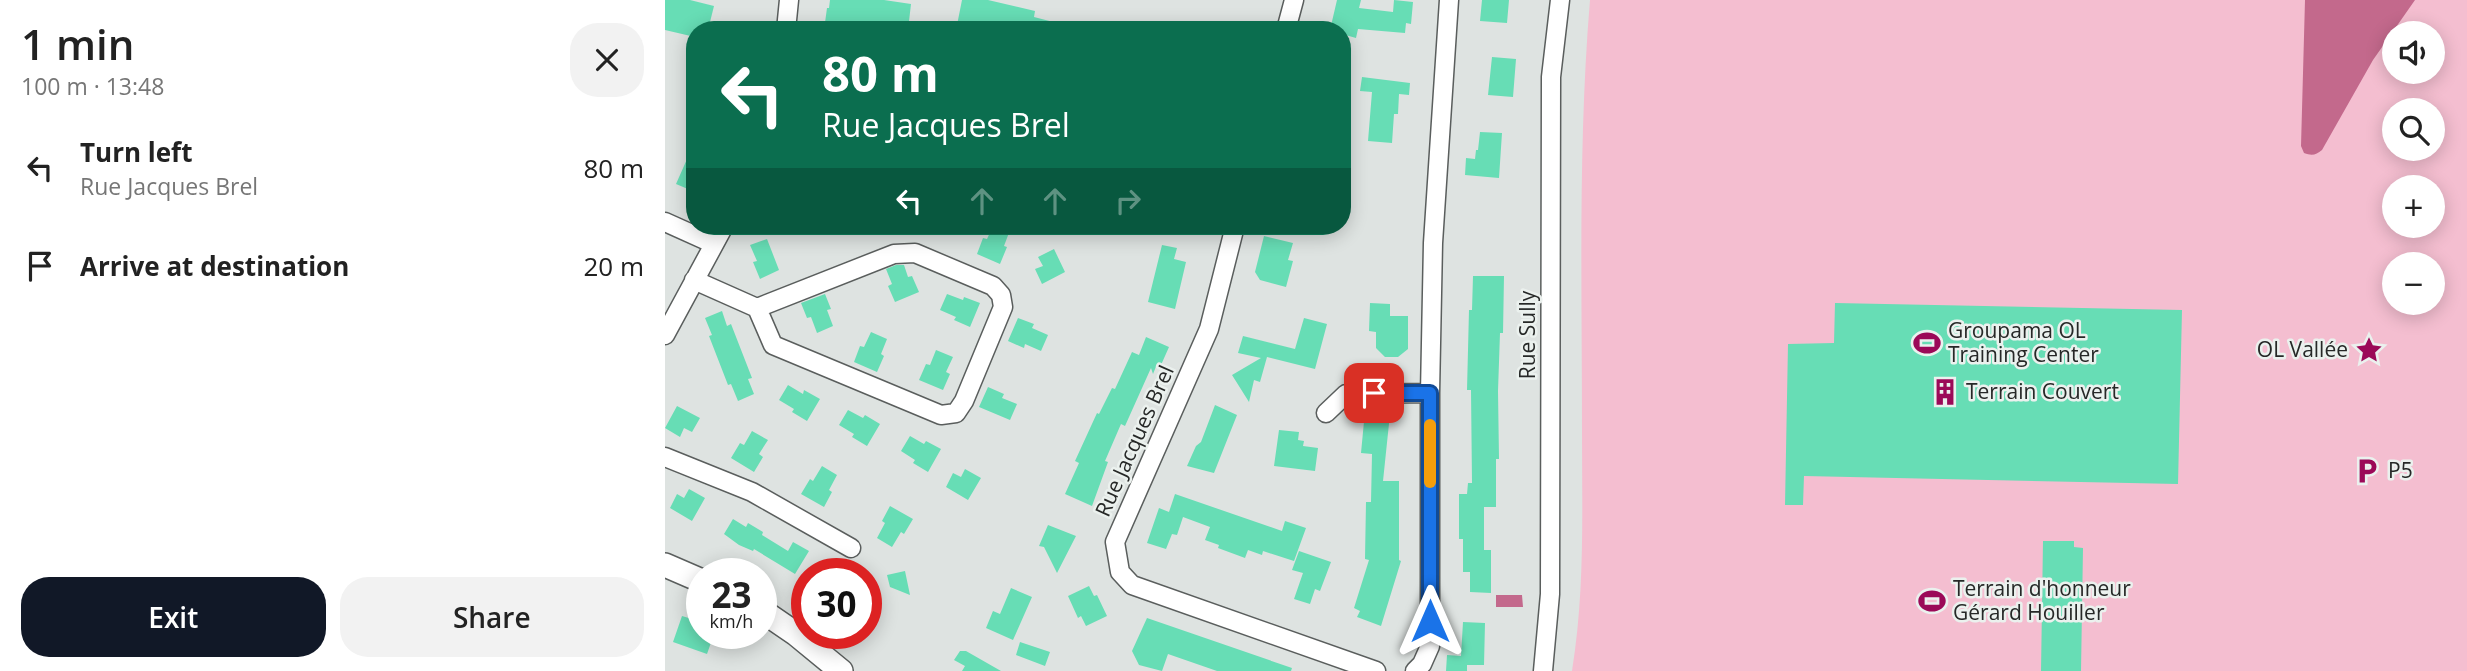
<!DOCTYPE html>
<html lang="en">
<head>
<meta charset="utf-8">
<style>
	:root { --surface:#fff; --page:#f2f2f2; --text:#222; --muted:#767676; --accent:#111827 }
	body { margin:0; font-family:"Open Sans",sans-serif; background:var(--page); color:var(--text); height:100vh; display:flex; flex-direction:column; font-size:26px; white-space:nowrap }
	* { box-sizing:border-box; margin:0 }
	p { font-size:23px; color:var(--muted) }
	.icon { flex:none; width:38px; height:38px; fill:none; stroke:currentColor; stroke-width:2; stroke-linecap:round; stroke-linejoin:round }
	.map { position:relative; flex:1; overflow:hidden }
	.sheet { display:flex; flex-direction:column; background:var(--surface); width:665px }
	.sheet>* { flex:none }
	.top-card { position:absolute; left:21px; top:21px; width:665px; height:214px; border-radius:28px; box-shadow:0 4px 18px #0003; background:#0b6e4f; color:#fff; overflow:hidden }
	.tools { position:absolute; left:1717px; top:21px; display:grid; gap:14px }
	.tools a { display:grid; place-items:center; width:63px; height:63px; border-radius:50%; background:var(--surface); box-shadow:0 4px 18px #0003; font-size:35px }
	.speed { position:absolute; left:21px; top:558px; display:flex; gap:14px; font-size:35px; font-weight:700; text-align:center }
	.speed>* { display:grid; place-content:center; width:91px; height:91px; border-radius:50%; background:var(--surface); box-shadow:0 4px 18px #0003; line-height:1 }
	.speed small { font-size:18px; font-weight:400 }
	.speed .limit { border:10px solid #d22; background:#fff; color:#111 }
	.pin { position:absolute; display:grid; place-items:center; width:60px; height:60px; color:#fff; margin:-30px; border-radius:14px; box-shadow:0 4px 10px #0006 }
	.me { position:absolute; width:77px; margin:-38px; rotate:0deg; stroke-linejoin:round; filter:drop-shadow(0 0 5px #0008) }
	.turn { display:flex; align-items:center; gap:24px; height:147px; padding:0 21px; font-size:32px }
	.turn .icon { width:91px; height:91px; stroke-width:2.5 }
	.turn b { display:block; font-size:49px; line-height:60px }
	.lanes { display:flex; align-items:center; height:66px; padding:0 21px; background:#0003; justify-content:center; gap:35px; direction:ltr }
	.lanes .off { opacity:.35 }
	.round { display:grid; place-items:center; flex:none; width:74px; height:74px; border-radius:28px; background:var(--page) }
	.overview { display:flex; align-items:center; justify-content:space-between; height:119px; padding:0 21px }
	h1 { font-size:42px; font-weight:600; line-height:52px }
	.cta { display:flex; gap:14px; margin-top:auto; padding:14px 21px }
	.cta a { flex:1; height:80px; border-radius:28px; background:var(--accent); color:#fff; font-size:28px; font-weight:600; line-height:80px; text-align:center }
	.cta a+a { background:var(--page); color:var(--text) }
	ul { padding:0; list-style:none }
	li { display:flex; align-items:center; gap:21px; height:98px; padding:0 21px }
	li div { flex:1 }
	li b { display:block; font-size:26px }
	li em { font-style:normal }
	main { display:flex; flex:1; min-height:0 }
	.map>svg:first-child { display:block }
</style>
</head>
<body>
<main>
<section class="sheet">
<div class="overview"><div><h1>1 min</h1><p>100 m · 13:48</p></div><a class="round"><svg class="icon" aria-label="close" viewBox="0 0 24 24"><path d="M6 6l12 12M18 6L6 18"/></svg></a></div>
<ul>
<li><svg class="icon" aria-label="left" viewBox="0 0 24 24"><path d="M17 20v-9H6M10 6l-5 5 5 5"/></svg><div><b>Turn left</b><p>Rue Jacques Brel</p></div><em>80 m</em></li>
<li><svg class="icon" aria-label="arrive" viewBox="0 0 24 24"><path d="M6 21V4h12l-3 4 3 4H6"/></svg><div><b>Arrive at destination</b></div><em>20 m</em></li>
</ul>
<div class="cta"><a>Exit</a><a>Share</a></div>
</section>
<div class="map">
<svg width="1802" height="671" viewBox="0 0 1802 671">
	<rect width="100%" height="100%" fill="#dee3e1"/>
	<!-- green -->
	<path fill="#f4bed0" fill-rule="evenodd" d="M925,0H1802V671H907C920,591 917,512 917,432C917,288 913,143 925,0ZM1729,33H1768V72H1729ZM1729,110H1768V149H1729ZM1729,187H1768V226H1729ZM1729,264H1768V303H1729Z"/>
	<!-- water -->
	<path fill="#c3698c" d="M1640,0H1750L1708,60L1657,150C1651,155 1647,156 1639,153L1636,146Z
		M831,595H857L858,607H831Z"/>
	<!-- building -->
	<path fill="#67ddb5" d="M0,0H25L49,6L43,30H30V37L0,30Z
		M165,0H219L246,4L243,30H159L162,8H164Z
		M297,0H323L370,11L369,17L400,25L399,30H291Z
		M672,0H696L694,8L728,12L729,0L748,2L746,24L741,23L740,33L693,29L691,38L677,34V30H665Z
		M817,0H844L842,23L815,21Z
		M827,57L851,59L848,97L823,95Z
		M697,77L745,83L744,95L734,94L733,114H729L727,143L703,141L707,92L695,91Z
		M815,132L837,133L834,178L800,175L801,158L810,159L811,150H813Z
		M30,141V192L11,184Z
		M328,226L345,230L339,246L342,247L335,264L312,254L318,238L322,239Z
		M599,236L628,243L623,260L628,261L621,287L595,280L590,272Z
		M102,239L114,270L95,279L88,262L92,261L85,245Z
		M497,245L512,248L509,259L521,262L510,309L483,302Z
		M389,249L400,272L377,284L370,269L378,266L373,257Z
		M231,265H239L243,277L247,276L254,292L230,302L223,286L227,284L221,269Z
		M808,276H839L838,333H835L833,391L834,459H831V507H819V550H826V593L805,592V572H798V539H794V494H802L803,483H807L806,390H802L804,310H807Z
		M160,294L166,309L162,310L168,326L152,333L146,317L142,318L136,303Z
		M282,294L298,300L299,297L315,303L305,327L289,320L291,317L275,310Z
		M705,303L725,304V316H743V349L733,357H720L711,348V332L704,331Z
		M1170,303L1517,310L1513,484L1139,476L1138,505H1120L1123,344L1169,343Z
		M57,311L62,326L66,324L87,378L83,379L89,394L73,401L66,384L63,385L44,336L47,335L40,318Z
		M353,318L369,324L367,328L383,335L376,351L360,344L359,348L343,341Z
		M639,318L662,324L650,369L602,357L595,382L589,380L584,402L567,375L596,358L573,353L578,336L630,349Z
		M206,332L222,339L216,354L219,356L212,372L189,362L195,346L199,347Z
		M481,337L504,347L496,365L492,364L488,374L486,368L460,426L456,424L440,461L443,462L427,506L400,494L414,463L410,461L432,413L434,414L447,388L450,389L467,352L474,355Z
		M271,350L288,357L281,372L285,374L278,390L254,380L261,364L265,365Z
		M123,385L138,394L139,390L155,399L142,421L127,412L129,409L114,400Z
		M323,387L339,394L337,398L352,404L345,420L314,407Z
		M550,405L572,415L549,473L522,466L531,446L536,442Z
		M12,406L35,418L27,432L19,428L15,437L0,428Z
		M183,410L198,418L200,415L215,424L202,446L187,437L189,434L174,425Z
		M700,411L725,414L718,481H734V560L736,561L716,626L692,617L695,611L689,608L704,560L700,559L701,502H706L707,454L696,453Z
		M614,430L634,432L633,440L639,441L638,446L653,448L650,471L609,466Z
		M87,431L103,440L94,454L98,457L89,472L66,458L75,443L79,445Z
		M245,436L259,444L261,441L276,449L263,472L248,463L250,460L236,451Z
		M157,466L172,475L164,490L167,492L159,507L136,494L145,479L148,481Z
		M300,469L316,478L303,500L281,487L288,473L296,477Z
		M24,489L40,498L27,521L5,508L12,494L19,498Z
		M510,494L617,531L620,521L641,528L629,561L598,551L597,555L583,550L580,558L553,548L554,545L540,540L545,527L518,517L512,535L507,534L501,549L482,543L494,508L504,512Z
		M225,506L248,519L239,534L236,532L227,547L212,538L220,523L217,521Z
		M68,519L81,527L83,523L98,532L97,535L123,551L128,542L144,551L130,574L89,549L88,551L74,545L59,534Z
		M383,525L411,536L392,573L379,547L374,546Z
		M1378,541H1409V547L1418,548L1416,671H1376Z
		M634,551L666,562L655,591L650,589L645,604L629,599L638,573L627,570Z
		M240,571L245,595L225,587L222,575Z
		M424,586L429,596L432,595L442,616L421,626L416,616L413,618L403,596Z
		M346,588L367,597L348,640L321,628L328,611L335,614Z
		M17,616L37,622V634H49L42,654L8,642Z
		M482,618L627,668L626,671H552L503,654L497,671L474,665L467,651Z
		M798,622L820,623L819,665H802V671H781L782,655L796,656Z
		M355,642L385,652L380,666L351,655Z
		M295,651H301L336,671H297L300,666L289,660Z"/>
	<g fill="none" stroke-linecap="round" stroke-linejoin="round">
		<defs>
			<path id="minor" d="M121,30L124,0
				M621,30L629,0
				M0,222L49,244
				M570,226L544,329L450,542L455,572L467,585L711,671
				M29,280L92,308L229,254L250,253L328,286L336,295L338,307L299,401L291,413L276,415L108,345L92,308
				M0,335L59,226
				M661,413L681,394L765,393
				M0,457L87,492L186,548
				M750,671L757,664L765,646V393L768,243L784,0
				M878,671L885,594L886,77L895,0"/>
			<path id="tertiary" d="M0,565L37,581
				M96,610L131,634L176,671"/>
		</defs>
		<!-- minor casing -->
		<use href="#minor" stroke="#5a5e5d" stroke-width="21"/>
		<!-- tertiary casing -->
		<use href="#tertiary" stroke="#5a5e5d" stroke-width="26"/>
		<!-- minor -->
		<use href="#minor" stroke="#fff" stroke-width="18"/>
		<!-- tertiary -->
		<use href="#tertiary" stroke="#fff" stroke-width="23"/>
	</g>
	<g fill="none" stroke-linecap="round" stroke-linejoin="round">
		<defs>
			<path id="route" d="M709,393H765V621"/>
		</defs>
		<!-- route casing -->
		<use href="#route" stroke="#114b97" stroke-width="18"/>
		<!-- route -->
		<use href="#route" stroke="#1a73e8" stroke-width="12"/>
		<!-- slow -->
		<path stroke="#f59e0b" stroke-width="12" d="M765,425V482"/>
	</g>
	<!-- icons -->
	<defs>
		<symbol id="stadium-bare" viewBox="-9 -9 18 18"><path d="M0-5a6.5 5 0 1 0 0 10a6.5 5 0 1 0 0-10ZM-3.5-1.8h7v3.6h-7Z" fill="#9b0958" stroke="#ebf1ee" stroke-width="2.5" paint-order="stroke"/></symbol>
		<symbol id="sight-bare" viewBox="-9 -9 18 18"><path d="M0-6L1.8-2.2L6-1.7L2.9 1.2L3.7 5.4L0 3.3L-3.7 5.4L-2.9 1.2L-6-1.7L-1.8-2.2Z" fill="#9b0958" stroke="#ebf1ee" stroke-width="2.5" paint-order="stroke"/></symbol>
		<symbol id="building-bare" viewBox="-9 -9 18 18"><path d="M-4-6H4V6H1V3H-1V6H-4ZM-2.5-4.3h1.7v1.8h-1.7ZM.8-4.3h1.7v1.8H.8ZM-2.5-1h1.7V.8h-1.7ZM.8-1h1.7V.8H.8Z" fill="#9b0958" stroke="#ebf1ee" stroke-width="2.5" paint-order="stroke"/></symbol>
		<symbol id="parking-bare" viewBox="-9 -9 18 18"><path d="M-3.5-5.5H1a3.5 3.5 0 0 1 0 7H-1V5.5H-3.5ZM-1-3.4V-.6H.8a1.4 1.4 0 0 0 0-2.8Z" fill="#9b0958" stroke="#ebf1ee" stroke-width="2.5" paint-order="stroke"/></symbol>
	</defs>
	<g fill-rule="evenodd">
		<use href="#stadium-bare" x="1243" y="324" width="38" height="38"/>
		<use href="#sight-bare" x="1685" y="331" width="38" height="38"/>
		<use href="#building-bare" x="1261" y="373" width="38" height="38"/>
		<use href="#parking-bare" x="1683" y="452" width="38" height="38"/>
		<use href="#stadium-bare" x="1248" y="582" width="38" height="38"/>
	</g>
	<g text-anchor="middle" stroke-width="5" stroke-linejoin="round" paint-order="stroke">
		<!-- poi labels -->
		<g font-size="21" fill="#262827" stroke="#ebf1ee" text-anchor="start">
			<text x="1283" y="338">Groupama OL<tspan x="1283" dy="24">Training Center</tspan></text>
			<text x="1683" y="357" text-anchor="end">OL Vallée</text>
			<text x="1301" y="399">Terrain Couvert</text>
			<text x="1723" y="478">P5</text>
			<text x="1288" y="596">Terrain d'honneur<tspan x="1288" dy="24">Gérard Houiller</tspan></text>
		</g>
		<!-- street labels -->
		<g font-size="21" fill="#262827" stroke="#ebf1ee">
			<text transform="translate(863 335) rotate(-90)" y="7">Rue Sully</text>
			<text transform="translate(470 441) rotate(-66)" y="7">Rue Jacques Brel</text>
		</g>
	</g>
</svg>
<div class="tools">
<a><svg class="icon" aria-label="sound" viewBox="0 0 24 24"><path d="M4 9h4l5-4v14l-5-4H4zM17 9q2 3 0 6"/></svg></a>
<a><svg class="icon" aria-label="search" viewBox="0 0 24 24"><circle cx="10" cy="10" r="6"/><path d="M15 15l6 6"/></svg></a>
<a>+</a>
<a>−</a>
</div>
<div class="speed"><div>23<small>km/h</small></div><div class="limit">30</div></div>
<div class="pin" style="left:709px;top:393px;background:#d93025"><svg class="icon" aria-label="arrive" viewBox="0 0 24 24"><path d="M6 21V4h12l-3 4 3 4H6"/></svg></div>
<svg class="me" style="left:765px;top:621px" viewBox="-20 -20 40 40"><path d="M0-17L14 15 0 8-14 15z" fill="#1a73e8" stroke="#fff" stroke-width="4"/></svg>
<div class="top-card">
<div class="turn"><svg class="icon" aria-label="left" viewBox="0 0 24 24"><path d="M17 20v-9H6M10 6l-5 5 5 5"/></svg><div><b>80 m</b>Rue Jacques Brel</div></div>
<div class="lanes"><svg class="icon" aria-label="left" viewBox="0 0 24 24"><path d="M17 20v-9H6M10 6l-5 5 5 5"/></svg><svg class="icon off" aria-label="ahead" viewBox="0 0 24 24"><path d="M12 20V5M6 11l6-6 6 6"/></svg><svg class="icon off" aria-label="ahead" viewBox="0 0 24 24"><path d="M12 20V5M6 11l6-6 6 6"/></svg><svg class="icon off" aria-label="right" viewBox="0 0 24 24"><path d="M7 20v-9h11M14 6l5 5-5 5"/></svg></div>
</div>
</div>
</main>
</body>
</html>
